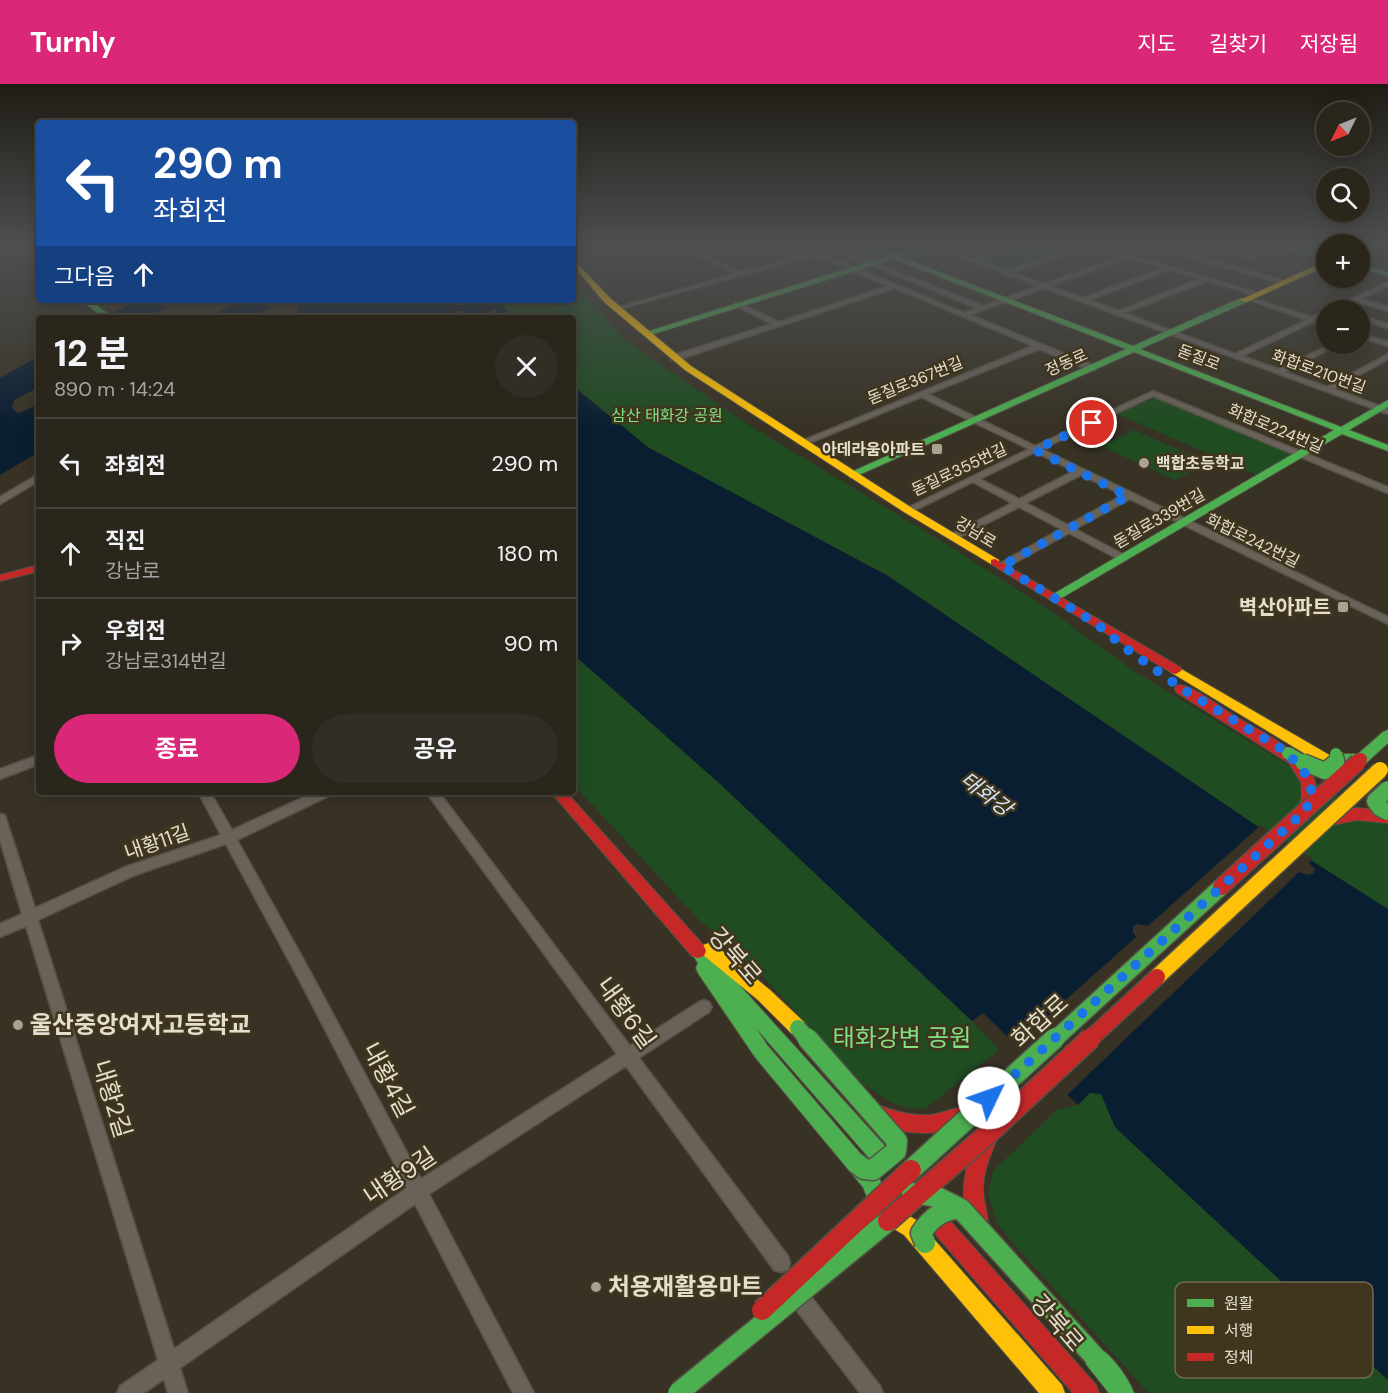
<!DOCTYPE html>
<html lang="ko">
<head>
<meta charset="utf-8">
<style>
	:root { --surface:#2a261c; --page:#322e25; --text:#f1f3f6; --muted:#a5a5a3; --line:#46433b; --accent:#db2777 }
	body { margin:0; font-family:"DM Sans","Noto Sans KR",sans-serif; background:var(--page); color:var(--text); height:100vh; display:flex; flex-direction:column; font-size:22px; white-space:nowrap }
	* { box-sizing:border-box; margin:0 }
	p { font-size:20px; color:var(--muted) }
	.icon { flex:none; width:33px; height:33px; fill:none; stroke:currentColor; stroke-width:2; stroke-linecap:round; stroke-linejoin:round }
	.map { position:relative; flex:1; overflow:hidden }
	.details { position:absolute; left:36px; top:231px; width:540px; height:480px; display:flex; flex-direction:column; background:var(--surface); border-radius:6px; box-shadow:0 3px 15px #0003,0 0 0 2px var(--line) }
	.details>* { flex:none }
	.top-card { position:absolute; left:36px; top:36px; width:540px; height:183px; border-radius:6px; box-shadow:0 3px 15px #0003,0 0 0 2px var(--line); background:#1a4fa0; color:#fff; overflow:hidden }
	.needle { width:39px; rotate:227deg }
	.controls { position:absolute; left:1316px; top:18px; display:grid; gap:12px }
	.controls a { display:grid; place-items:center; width:54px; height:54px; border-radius:50%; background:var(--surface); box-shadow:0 3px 15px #0003,0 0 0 2px var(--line); font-size:30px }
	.pin { position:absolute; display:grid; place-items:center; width:51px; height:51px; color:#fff; margin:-26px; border:3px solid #fff; border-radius:50%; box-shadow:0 2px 6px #0007 }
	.me { position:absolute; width:66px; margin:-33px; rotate:48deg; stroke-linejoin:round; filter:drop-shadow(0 0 4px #0008) }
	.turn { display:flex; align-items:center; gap:21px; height:126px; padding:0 18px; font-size:27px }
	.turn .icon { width:78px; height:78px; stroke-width:2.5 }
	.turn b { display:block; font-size:42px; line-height:51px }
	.then { display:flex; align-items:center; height:57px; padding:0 18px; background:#0003; gap:12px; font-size:22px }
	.round { display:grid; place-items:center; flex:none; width:63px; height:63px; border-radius:32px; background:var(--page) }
	.summary { display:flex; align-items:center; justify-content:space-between; height:102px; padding:0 18px }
	h1 { font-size:36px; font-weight:700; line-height:45px }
	.cta { display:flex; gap:12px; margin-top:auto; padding:12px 18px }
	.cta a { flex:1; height:69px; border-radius:36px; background:var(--accent); color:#fff; font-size:24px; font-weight:700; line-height:69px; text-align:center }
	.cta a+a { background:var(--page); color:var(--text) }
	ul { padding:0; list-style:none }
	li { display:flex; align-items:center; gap:18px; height:90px; padding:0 18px; border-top:2px solid var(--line) }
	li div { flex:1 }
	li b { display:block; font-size:22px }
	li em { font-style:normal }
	header { display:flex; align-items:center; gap:36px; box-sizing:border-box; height:84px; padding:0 30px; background:var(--accent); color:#fff }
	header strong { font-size:28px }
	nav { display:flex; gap:33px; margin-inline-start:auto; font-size:21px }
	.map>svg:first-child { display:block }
</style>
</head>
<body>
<header>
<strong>Turnly</strong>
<nav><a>지도</a><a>길찾기</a><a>저장됨</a></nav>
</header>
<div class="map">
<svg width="1388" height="1309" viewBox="0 0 1388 1309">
	<rect width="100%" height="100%" fill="#383225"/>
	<!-- green -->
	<path fill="#1f4c21" d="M1030,161H1050L1066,166L1008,186L980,177Z
		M573,197L626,257L752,343L951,463L1046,524L1134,587L1388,742V827L1257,742L888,492L649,364L573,302V234H512L499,216H573Z
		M1154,314L1294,371L1260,392L1117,330Z
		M1134,346L1207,378L1175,396L1101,362Z
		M573,570L718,698L972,937L999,966L926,1024L912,1025L892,1019L865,1002L757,886L699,836L573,700Z
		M1090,1008L1101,1009L1115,1043L1134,1061L1388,1296V1309H1149L1017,1164L997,1139L988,1110L993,1087L1057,1026L1078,1021Z"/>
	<!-- water -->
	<path fill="#0a1e31" d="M137,216H184L145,234H105Z
		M237,216H286L250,234H211Z
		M300,216H499L512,234H497L496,224L485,231L488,234H464L461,231L464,227H458L448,234H290L298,229L297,218Z
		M39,272V303L14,316L12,323L17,329L39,325V368L0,391V294Z
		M573,302L649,364L888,492L1257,742L1388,825V1296L1134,1061L1115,1043L1101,1010L1090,1009L1078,1021L983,929L972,937L718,698L573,570Z"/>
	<!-- pier -->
	<path fill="#383225" d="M1261,741L1313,775L1309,779L1315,785L1314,789L1308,791L1299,788L1065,1013L1013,963L1019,957L1013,962L1004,954L1011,951L1022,955L1136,853L1133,848V842L1138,840L1148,842Z"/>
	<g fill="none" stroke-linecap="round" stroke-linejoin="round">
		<!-- river -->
		<path fill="#0a1e31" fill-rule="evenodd" d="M39,320V329L0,347V338Z"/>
		<defs>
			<path id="street" d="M675,161H683L742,188L809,169L793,161H801L964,229L977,224L822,161H830L983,222L1038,202L928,161C945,161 962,174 974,175C988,175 1008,161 1026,161L980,177L1007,187L1080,161H1097L1128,170L1150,162L1149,161H1162L1285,197V199H1281L1156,164L1134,172L1261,210L1258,212L1207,197L1124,229L1235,270L1307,236L1247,215V213L1312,233L1326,227V232L1318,235L1326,238V242L1313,238L1242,272L1278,285L1332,260H1340L1285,288L1327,303L1388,270V275L1334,305L1388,325V330L1044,204L970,231L1095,282V286H1089L1039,265L928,310L1035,362L1153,307L1388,403V409L1385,408L1153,312L1042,365L1388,533V540L1130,415L1075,445L1126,472V476H1120L1069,449L1005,484H999V480L1061,445L1019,423L956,455H950V451L1012,419L973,398L911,428L908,429L903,426L1029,365L921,313L804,361L797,359L1033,262L895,204L677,276H671V272L772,240L735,221V219H739L779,238L889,202L815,171L616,226V224L735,190ZM1088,162L1122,172L1044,200L1013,189ZM1129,174L1163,184L1083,214L1050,202ZM1169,186L1200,195L1118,227L1089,216ZM1035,368L1074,387L1019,415L980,395ZM1081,391L1123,411L1068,441L1026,419Z
				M1204,161H1214L1256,174L1251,175Z
				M1388,198V202L1361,215L1388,223V227L1355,217L1334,226H1327Z
				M1359,231L1388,240V244L1359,235Z
				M1359,249L1388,258V262L1359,253Z
				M39,390V397L0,420V413Z
				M39,671V680L0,695V685Z
				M198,708H210L232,746L315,708H333L331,711L237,756L312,891L421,1095L617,970L426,708H439L630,962L699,918L704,916L709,918L712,923L709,928L639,974L788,1172L790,1179L788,1186L781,1188L774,1186L626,982L429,1110L534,1309H513L415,1120L180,1284L188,1309H168L164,1295L144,1309H117L120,1302L158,1276L26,842L0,853V840L22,830L0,756V730L5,731L6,735L35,824L125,783L221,751ZM226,760L302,901L407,1104L174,1265L38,836L135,791Z
				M805,1211L812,1214L880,1302L883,1309H860L798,1228L795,1221L798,1214Z"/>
			<path id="fast" d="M861,161C873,161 881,168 893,170C903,171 921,161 934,161L900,173L1133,262L1241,214H1247V218L1140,265L1341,343L1388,316V323L1349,346L1388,361V367L1342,350L1058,516H1050L1048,514L1050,512L1334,346L1134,268L852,394L849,393V389L1126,265L894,175L650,251L643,249L887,172Z
				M1274,161H1285L1326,172V176Z
				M1369,161L1359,166V162Z
				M1359,180L1388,188V192L1359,184Z
				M81,216H90L113,234H104Z
				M1388,646V659L1366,679L1341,678L1339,674L1341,670H1358L1383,648Z
				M698,860L704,862L884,1061L887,1068L884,1075L877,1078L870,1075L756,944L767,961L877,1089L888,1116L885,1123L878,1126L871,1123L863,1103L755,973L698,889L696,884L698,879L690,867L692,862Z
				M1094,1261C1110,1268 1128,1293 1134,1309H1109L1086,1280L1083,1272L1086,1264Z"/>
			<path id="slow" d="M573,175L610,214L691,282L912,424L999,476V480H991L904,428L685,286L604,218L573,181Z
				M1326,177V182L1247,218L1240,216Z
				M1176,582L1350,683L1352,687L1350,691H1340L1172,589L1170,586Z
				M709,859L715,861L770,906L804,938L807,944L804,950L798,952L792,950L758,916L703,871L701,866L703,861Z
				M893,1123L918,1137L1062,1301L1065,1309H1039L904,1151L886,1140L883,1133L886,1126Z"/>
			<path id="jam" d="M995,475L1180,583L1182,586L1176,590L1172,589L991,480V476Z
				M39,481V487L0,497V491Z
				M1181,601C1199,606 1217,621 1233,631C1265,651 1337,680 1311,729H1301L1299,725L1302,711L1301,698L1289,679L1176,608L1175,605L1176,602Z
				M551,708H566L704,862L706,867L704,872L698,874L692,872Z
				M1357,724L1388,727V739L1357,736L1327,742L1322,740L1320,736L1322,732Z
				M878,1021C895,1028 912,1032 931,1031C944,1029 961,1020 974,1025L976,1032L974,1039C938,1053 906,1052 871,1037L869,1030L871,1023Z
				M987,1045L994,1048L997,1055C990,1072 983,1087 983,1106C983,1120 991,1136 986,1148L979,1151L972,1148C957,1114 964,1081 980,1048Z
				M944,1135L951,1138L1096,1301L1099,1309H1073L937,1152L934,1145L937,1138Z"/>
		</defs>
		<!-- street casing -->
		<use href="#street" stroke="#555145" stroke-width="3"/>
		<!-- fast casing -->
		<use href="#fast" stroke="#555145" stroke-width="2"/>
		<!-- slow casing -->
		<use href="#slow" stroke="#555145" stroke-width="2"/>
		<!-- jam casing -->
		<use href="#jam" stroke="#555145" stroke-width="2"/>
		<!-- street -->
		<use href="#street" fill="#686259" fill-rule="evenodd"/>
		<!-- fast -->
		<use href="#fast" fill="#4caf50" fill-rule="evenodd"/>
		<!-- slow -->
		<use href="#slow" fill="#ffc107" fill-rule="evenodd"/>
		<!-- jam -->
		<use href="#jam" fill="#c62828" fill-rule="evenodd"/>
		<defs>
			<path id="fast-bridge-far2" d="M1288,669L1305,679
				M1334,679L1338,676L1336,670"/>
			<path id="fast-bridge-far1" d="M1303,678L1325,687L1336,678
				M1388,705L1375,717L1380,724L1388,728
				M798,944L808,956
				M1054,956L1221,803"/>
			<path id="fast-bridge" d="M807,954L897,1057L896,1067L873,1086L864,1085L856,1079
				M911,1086L1055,954
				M912,1109L937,1113L961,1125L1094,1272
				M925,1159L921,1149C930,1135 943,1124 961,1125
				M678,1309L888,1137"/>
			<path id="slow-bridge" d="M1157,893L1380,686"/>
			<path id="jam-bridge-far2" d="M1357,679L1361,675"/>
			<path id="jam-bridge-far1" d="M1221,803L1358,678
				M1089,956L1157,893"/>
			<path id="jam-bridge" d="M888,1137L990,1048L1091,954
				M762,1226L911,1086"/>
		</defs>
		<!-- fast-bridge-far2 casing -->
		<use href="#fast-bridge-far2" stroke="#555145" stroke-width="15" stroke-linecap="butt"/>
		<!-- fast-bridge-far1 casing -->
		<use href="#fast-bridge-far1" stroke="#555145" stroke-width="19" stroke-linecap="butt"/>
		<!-- fast-bridge casing -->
		<use href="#fast-bridge" stroke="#555145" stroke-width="23" stroke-linecap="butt"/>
		<!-- slow-bridge casing -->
		<use href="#slow-bridge" stroke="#555145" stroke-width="19" stroke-linecap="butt"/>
		<!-- jam-bridge-far2 casing -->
		<use href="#jam-bridge-far2" stroke="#555145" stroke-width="15" stroke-linecap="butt"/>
		<!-- jam-bridge-far1 casing -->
		<use href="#jam-bridge-far1" stroke="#555145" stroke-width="19" stroke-linecap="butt"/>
		<!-- jam-bridge casing -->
		<use href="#jam-bridge" stroke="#555145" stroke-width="23" stroke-linecap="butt"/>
		<!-- fast-bridge-far2 -->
		<use href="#fast-bridge-far2" stroke="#4caf50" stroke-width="12"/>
		<!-- fast-bridge-far1 -->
		<use href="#fast-bridge-far1" stroke="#4caf50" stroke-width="16"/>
		<!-- fast-bridge -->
		<use href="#fast-bridge" stroke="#4caf50" stroke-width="20"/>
		<!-- slow-bridge -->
		<use href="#slow-bridge" stroke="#ffc107" stroke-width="16"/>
		<!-- jam-bridge-far2 -->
		<use href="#jam-bridge-far2" stroke="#c62828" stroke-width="12"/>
		<!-- jam-bridge-far1 -->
		<use href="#jam-bridge-far1" stroke="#c62828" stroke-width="16"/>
		<!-- jam-bridge -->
		<use href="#jam-bridge" stroke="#c62828" stroke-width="20"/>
	</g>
	<!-- sky -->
	<linearGradient id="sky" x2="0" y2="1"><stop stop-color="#1f1c14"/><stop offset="0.47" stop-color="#4d4f51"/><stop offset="1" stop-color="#4d4f51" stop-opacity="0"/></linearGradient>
	<rect width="1388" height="344" fill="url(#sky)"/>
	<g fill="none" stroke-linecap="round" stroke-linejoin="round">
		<!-- route -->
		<path stroke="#1a73e8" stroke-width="10" stroke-dasharray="0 18" d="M989,1014L1306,726L1312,709L1308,693L1288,669L1184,606L1124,563L1097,540L1002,482L1128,412L1035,366L1092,339"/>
	</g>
	<!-- markers -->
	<g fill="#a8a294" stroke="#40351d" stroke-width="2">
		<rect x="931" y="359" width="12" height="12" rx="3"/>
		<circle cx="1144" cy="379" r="6"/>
		<rect x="1337" y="517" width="12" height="12" rx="3"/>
		<circle cx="18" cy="941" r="6"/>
		<circle cx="596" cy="1203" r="6"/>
	</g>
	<g text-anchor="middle" stroke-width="5" stroke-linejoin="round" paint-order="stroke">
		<!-- far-street labels -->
		<g font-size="16" fill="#e4decf" stroke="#40351d">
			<text transform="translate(1199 273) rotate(21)" y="6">돋질로</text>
			<text transform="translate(1066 278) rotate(-24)" y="6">정동로</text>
			<text transform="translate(1319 287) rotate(20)" y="6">화합로210번길</text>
			<text transform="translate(915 296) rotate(-22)" y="6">돋질로367번길</text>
			<text transform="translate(1276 344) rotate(23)" y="6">화합로224번길</text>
			<text transform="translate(959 385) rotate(-25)" y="6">돋질로355번길</text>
			<text transform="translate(1159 434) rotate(-30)" y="6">돋질로339번길</text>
			<text transform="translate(976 448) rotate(31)" y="6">강남로</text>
			<text transform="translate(1253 456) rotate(26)" y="6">화합로242번길</text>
		</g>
		<!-- far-park labels -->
		<g font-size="16" fill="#7fe284" stroke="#40351d">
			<text x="667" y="337">삼산 태화강 공원</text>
		</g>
		<!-- far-poi labels -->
		<g font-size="16" font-weight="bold" fill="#e4decf" stroke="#40351d" text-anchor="end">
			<text x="925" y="371">아데라움아파트</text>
			<text x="1156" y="385" text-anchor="start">백합초등학교</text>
		</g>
		<!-- poi labels -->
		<g font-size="20" font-weight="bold" fill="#e4decf" stroke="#40351d" text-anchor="end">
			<text x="1331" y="530">벽산아파트</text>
		</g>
		<!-- street labels -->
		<g font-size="20" fill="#e4decf" stroke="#40351d">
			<text transform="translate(157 758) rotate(-19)" y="7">내황11길</text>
		</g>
		<!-- water labels -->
		<g font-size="21" font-style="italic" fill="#d2e4f7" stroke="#40351d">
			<text transform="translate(986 710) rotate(37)" y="7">태화강</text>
		</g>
		<!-- near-street labels -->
		<g font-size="24" fill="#e4decf" stroke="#40351d">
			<text transform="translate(735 872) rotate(49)" y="8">강북로</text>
			<text transform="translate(626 929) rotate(54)" y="8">내황6길</text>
			<text transform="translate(1040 937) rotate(-42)" y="8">화합로</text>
			<text transform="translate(388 996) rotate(62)" y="8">내황4길</text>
			<text transform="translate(112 1015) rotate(73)" y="8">내황2길</text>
			<text transform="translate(400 1092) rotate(-34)" y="8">내황9길</text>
			<text transform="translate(1057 1239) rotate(49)" y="8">강북로</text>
		</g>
		<!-- near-poi labels -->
		<g font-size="24" font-weight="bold" fill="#e4decf" stroke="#40351d" text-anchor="start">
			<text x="30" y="949">울산중앙여자고등학교</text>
			<text x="608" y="1211">처용재활용마트</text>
		</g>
		<!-- near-park labels -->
		<g font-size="24" fill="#7fe284" stroke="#40351d">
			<text x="902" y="962">태화강변 공원</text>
		</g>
	</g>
	<!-- legend -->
	<rect x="1175" y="1198" width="198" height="96" rx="9" fill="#40351d" stroke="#716852" stroke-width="1.5"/>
	<rect x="1187" y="1215" width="27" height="8" fill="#4caf50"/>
	<rect x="1187" y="1242" width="27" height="8" fill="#ffc107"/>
	<rect x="1187" y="1269" width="27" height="8" fill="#c62828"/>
	<g font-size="16" fill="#e4decf">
		<text x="1224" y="1225">원활</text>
		<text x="1224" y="1252">서행</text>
		<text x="1224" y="1279">정체</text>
	</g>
</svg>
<div class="controls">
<a><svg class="needle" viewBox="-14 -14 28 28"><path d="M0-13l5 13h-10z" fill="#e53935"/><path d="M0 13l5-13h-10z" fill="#a5a5a3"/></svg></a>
<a><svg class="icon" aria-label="search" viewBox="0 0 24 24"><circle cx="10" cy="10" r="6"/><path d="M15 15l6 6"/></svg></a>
<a>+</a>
<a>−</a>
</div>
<div class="pin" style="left:1092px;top:339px;background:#d93025"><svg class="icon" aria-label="arrive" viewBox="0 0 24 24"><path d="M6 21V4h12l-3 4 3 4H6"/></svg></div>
<svg class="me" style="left:989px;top:1014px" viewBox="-20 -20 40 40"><circle r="19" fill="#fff"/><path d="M0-13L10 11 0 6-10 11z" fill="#1a73e8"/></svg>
<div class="top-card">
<div class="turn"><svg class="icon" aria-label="left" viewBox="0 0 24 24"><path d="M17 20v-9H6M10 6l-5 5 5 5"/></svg><div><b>290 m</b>좌회전</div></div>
<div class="then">그다음<svg class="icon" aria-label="ahead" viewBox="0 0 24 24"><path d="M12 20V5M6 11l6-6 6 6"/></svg></div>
</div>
<section class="details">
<div class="summary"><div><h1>12 분</h1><p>890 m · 14:24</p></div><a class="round"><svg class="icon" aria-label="close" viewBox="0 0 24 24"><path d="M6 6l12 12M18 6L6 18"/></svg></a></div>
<ul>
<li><svg class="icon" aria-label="left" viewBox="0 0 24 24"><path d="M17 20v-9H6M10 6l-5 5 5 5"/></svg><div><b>좌회전</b></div><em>290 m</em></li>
<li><svg class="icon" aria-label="ahead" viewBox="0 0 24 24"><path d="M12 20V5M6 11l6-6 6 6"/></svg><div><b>직진</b><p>강남로</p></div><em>180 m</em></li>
<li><svg class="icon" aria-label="right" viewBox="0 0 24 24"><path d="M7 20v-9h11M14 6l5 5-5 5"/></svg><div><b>우회전</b><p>강남로314번길</p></div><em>90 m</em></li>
</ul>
<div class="cta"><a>종료</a><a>공유</a></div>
</section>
</div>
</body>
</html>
